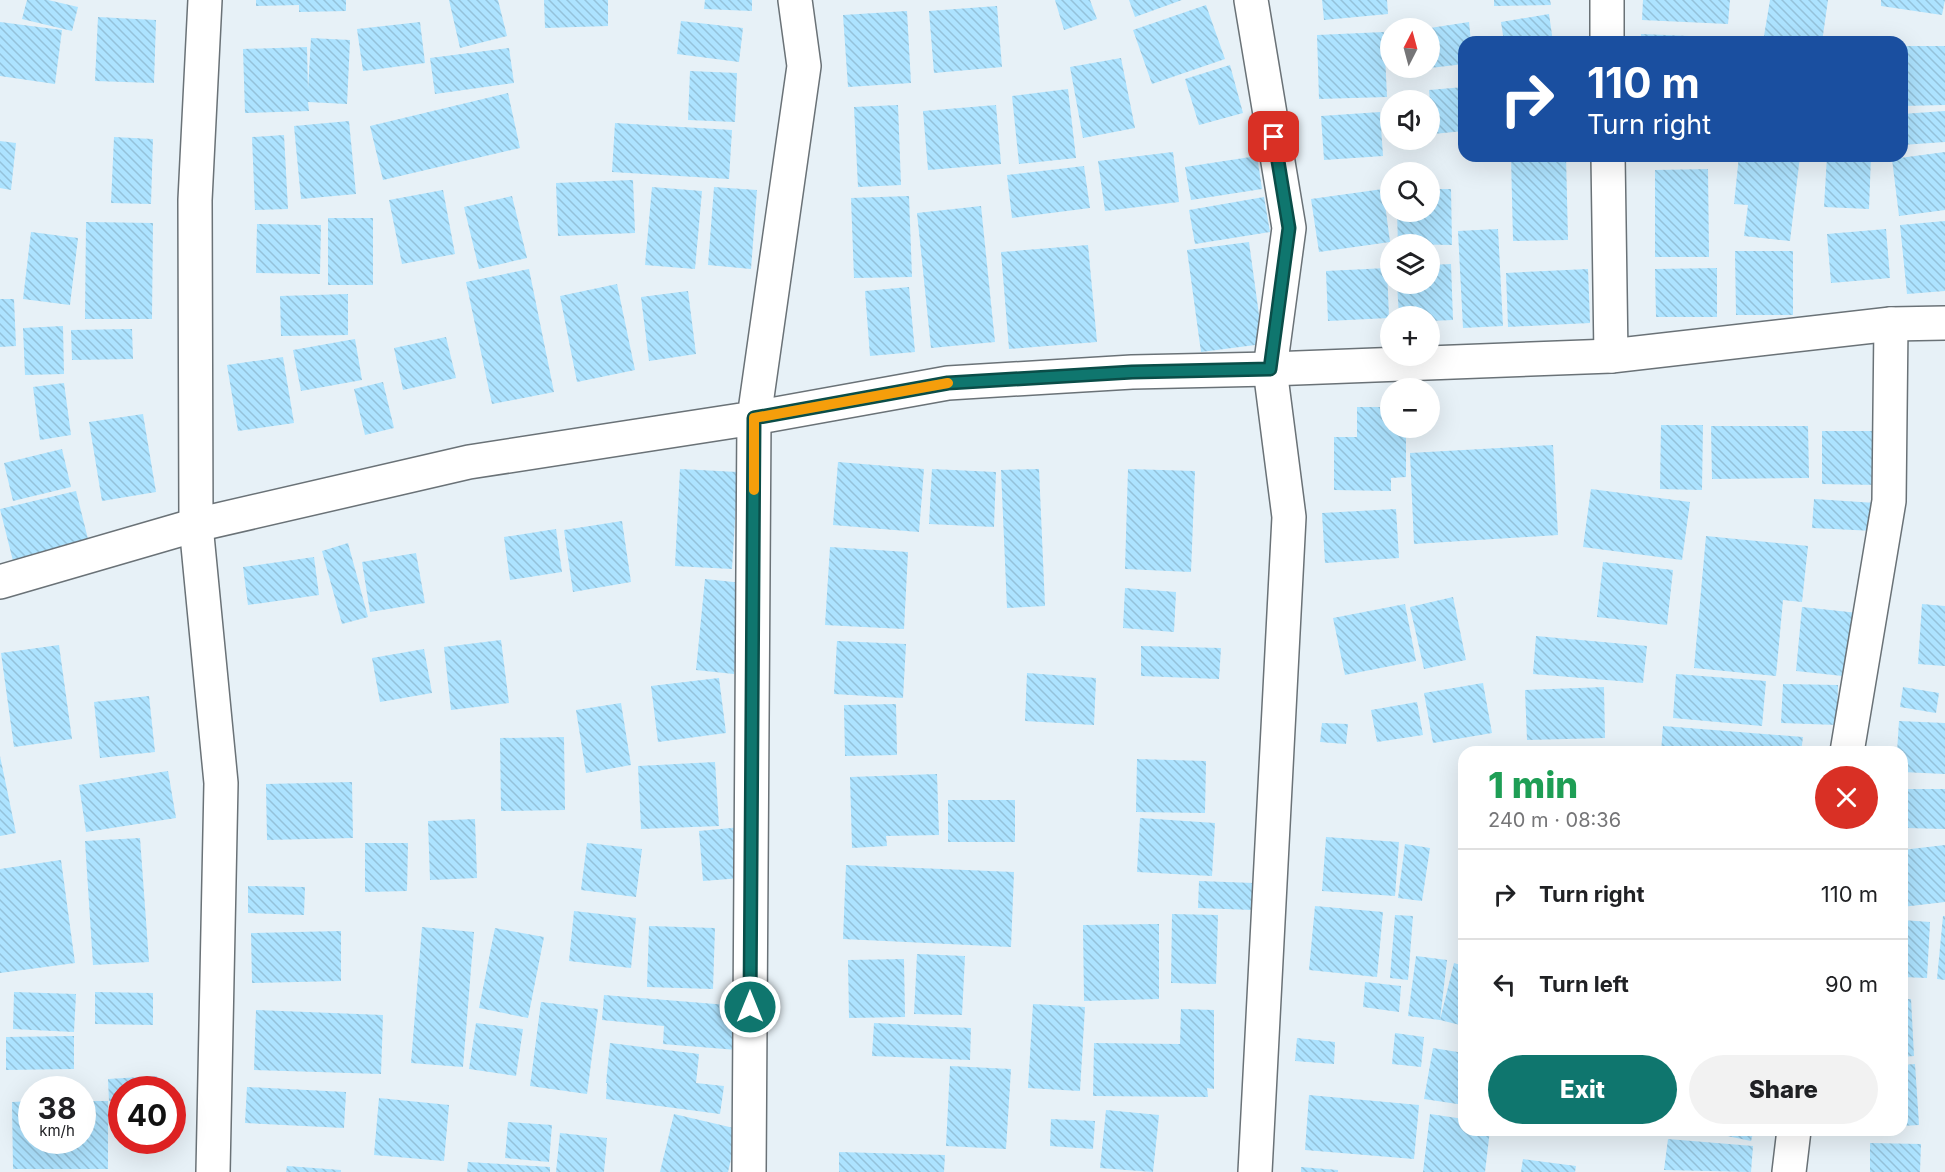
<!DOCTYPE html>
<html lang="en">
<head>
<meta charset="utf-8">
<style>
	:root { --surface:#fff; --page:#f2f2f2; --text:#202124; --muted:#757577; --line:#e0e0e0; --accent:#0f766e }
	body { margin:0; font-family:Inter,sans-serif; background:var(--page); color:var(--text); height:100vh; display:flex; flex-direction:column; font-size:22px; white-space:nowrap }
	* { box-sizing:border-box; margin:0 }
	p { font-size:20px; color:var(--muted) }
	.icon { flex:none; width:33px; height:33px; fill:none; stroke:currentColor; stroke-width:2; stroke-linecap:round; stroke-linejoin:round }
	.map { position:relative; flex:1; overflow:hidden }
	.details { position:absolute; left:1458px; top:746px; width:450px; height:390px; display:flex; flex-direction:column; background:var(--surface); border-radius:18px; box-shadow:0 6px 24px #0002 }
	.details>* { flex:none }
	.banner { position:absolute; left:1458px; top:36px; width:450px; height:126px; border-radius:18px; box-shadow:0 6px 24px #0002; background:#1a4fa0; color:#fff; overflow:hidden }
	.needle { width:39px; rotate:6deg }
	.controls { position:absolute; left:1380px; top:18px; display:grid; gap:12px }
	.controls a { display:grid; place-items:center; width:60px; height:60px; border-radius:50%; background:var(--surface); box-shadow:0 6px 24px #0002; font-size:30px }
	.speed { position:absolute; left:18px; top:1076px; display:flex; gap:12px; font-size:30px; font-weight:700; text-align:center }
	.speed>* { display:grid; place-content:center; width:78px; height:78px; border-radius:50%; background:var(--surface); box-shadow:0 6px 24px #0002; line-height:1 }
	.speed small { font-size:15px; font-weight:400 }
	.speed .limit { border:9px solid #d22; background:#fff; color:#111 }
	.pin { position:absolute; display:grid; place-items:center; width:51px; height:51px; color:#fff; margin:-26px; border-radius:12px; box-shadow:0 3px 9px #0006 }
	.me { position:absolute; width:66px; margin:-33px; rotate:0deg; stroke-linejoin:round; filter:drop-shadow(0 0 4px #0008) }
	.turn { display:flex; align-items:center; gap:21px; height:126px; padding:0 30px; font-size:27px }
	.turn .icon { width:78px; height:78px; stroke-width:2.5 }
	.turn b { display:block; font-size:42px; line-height:51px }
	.round { display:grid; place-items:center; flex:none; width:63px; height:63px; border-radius:32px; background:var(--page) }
	.head { display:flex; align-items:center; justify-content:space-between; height:102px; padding:0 30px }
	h1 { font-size:36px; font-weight:800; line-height:45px; color:#1e9e55 }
	.button { display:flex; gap:12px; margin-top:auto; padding:12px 30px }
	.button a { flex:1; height:69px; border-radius:36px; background:var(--accent); color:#fff; font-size:24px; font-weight:800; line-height:69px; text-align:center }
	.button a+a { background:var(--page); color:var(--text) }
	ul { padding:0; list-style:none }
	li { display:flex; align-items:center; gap:18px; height:90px; padding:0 30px; border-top:2px solid var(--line) }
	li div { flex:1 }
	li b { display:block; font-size:22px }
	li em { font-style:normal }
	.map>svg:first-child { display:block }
</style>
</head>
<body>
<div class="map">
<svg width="1945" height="1172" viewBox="0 0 1945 1172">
	<defs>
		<pattern id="building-back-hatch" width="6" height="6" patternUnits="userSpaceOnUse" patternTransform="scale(1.5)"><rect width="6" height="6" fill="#ade3ff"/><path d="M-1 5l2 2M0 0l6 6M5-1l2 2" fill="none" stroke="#94c2da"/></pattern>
	</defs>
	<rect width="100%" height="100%" fill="#e7f1f7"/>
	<!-- building -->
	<path fill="url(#building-back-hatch)" d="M27,0H48L78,7L72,31L22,19Z
		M256,0H346V11L299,12V5L256,6Z
		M449,0H498L507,36L460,48Z
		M544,0H608V26L545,28Z
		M705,0H752V11L704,9Z
		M1055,0H1090L1097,19L1064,30Z
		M1129,0H1182L1135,17Z
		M1322,0H1387L1388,14L1324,20Z
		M1494,0H1550L1551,5L1494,6Z
		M1643,0H1730L1728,24L1642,20Z
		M1770,0H1828L1822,42H1763Z
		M1881,0H1945L1942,15L1881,6Z
		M1206,5L1225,59L1152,84L1133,30Z
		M997,6L1002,67L934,73L929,11Z
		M907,11L911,83L848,87L843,15Z
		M1549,14L1553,42H1504L1501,22Z
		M98,17L156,20L154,83L95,81Z
		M681,21L743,28L739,62L677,54Z
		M0,22L62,30L55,84L0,76Z
		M420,22L425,63L363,71L357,29Z
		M1469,22L1471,42H1464V64L1430,68V28Z
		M1384,32L1387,97L1319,99L1317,35Z
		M1641,34L1715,37V42H1641Z
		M311,38L350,40L347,104L308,102L309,111L245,113L243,49L307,47L308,89Z
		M1902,46H1945V105L1902,106Z
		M509,48L514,83L435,94L430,58Z
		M1121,58L1135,128L1083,138L1070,67Z
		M1230,65L1243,113L1199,125L1185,79Z
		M690,71L737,73L735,122L688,120Z
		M1464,87V131L1433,134L1429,90Z
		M1068,89L1076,158L1019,164L1012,96Z
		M508,93L520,148L383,180L370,126Z
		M898,105L901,185L858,187L854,107Z
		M996,105L1001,164L928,170L923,111Z
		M1945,111V142L1902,145V114Z
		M1380,112L1383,156L1324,160L1321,116Z
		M349,121L356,194L301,199L294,126Z
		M615,123L732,130L729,179L612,172Z
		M284,135L288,209L255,210L252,137Z
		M114,137L153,139L151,204L111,203Z
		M0,141L16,143L11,190L0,188Z
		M1173,152L1179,202L1105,211L1098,161Z
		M1945,152V210L1899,216L1892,159Z
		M1257,156L1262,189L1191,200L1185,167Z
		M1511,156H1566L1568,240L1513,241Z
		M1739,156H1800L1790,241L1744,236L1748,205L1734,204Z
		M1827,156H1871L1869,209L1824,207Z
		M1084,166L1090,208L1012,218L1007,175Z
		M1708,169L1709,257H1655V170Z
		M633,180L635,233L558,236L556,183Z
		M652,187L702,191L695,269L645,265Z
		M714,187L757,190L751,269L708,265Z
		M1383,189L1390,242L1319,252L1311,199Z
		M1430,189H1451L1452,245L1398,244L1397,212H1430Z
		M443,190L455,254L402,264L389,200Z
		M512,196L527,258L479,269L464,207Z
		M909,196L912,277L854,278L851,198Z
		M1264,197L1270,232L1195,244L1189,210Z
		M981,206L995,342L931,348L917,213Z
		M328,218H373V285H328Z
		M1945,221V291L1907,294L1900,225Z
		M86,222L153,223L152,319H85Z
		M257,224L321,225L320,274L256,273Z
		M1498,229L1503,326L1463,328L1458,231Z
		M1886,229L1890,278L1831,283L1827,234Z
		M31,232L78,238L70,305L23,299Z
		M1249,242L1263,344L1201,352L1187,250Z
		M1088,245L1097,342L1009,349L1001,252Z
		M1735,251H1793V315H1736Z
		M1451,264L1453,320L1430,321V316H1399L1397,284H1430V265Z
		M1387,268L1389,318L1328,321L1326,271Z
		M1717,268V317H1656L1655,269Z
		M529,269L554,392L492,404L466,282Z
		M1588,269L1590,323L1508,327L1506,273Z
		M617,284L635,370L577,382L560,296Z
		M909,287L915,352L870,356L865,291Z
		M688,291L696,354L649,361L641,297Z
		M348,294V335L281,336L280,296Z
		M0,299H14L16,346L0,347Z
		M63,326L64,374L25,375L23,328Z
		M132,329L133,359L72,360L71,330Z
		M446,337L456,378L403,390L394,348Z
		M355,339L362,380L301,391L293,350Z
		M283,357L294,423L238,431L227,365Z
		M383,382L394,428L365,435L354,389Z
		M64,383L71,435L40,440L33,387Z
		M1357,407H1390V428H1406V477L1391,478V491L1334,490V437H1357Z
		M143,414L156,492L102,501L89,422Z
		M1661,425H1703L1702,490L1660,489Z
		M1711,426H1808L1809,478L1712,479Z
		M1822,431H1877L1878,485L1822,484Z
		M1553,445L1558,535L1414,544L1410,453Z
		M62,449L71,487L13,501L4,463Z
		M838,462L924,469L919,532L833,525Z
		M680,469L738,472L732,569L675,566Z
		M932,469L996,472L994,527L929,524Z
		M1039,469L1045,606L1007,608L1001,470Z
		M1128,469L1195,471L1191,572L1125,569Z
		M1591,489L1690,502L1682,560L1583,547Z
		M76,491L89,543L13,561L0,509Z
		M1814,499L1876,503L1875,531L1812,528Z
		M1396,509L1399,558L1325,563L1322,513Z
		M622,521L631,582L573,592L564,530Z
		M556,529L562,572L510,580L504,537Z
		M1706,536L1808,546L1802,602L1783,600L1776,676L1694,668Z
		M348,543L368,617L342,624L322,551Z
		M830,547L908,552L904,629L825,625Z
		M416,553L425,603L370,612L362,562Z
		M314,557L319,595L248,605L243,567Z
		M1603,562L1673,570L1667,625L1597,617Z
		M705,579L743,583L734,674L696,670Z
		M1125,588L1176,592L1174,632L1123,628Z
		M1453,597L1466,660L1424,669L1410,607Z
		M1405,604L1416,661L1345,675L1333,618Z
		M1922,604L1945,606V666L1918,664Z
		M1802,607L1877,615L1871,679L1796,671Z
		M1536,636L1647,646L1643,683L1533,674Z
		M501,640L509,703L451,710L444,647Z
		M837,641L906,644L903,698L834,694Z
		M59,645L72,739L14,747L1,653Z
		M1141,646L1221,648L1219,679L1141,676Z
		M424,649L432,693L380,702L372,658Z
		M1027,673L1096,678L1094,725L1025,721Z
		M1676,674L1766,681L1762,726L1673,718Z
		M719,678L726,733L658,742L651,686Z
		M1483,683L1492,733L1433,743L1424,693Z
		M1783,684L1838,685L1837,725L1781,723Z
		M1604,687L1605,738L1527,740L1525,690Z
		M1903,687L1939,693L1936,713L1900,707Z
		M149,696L155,752L100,758L94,702Z
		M1417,702L1423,735L1377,742L1371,710Z
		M621,703L631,765L586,773L576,710Z
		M896,704L897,755L845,756L844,705Z
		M1899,721L1945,723V774L1902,772V752H1897Z
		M1322,723L1348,724L1346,744L1320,742Z
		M1663,726L1803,737L1801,752H1661Z
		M564,737L565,810L501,811L500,738Z
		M1599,747L1600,752H1560V750Z
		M0,756L16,833L0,836Z
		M1137,759L1206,761L1205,813L1136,812Z
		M715,762L719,826L641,829L638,766Z
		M168,771L176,818L86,832L79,785Z
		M937,774L939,835L886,836L887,846L852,848L850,777Z
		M352,782L353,838L267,840L266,784Z
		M1905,789H1945V829L1905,828Z
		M948,800H1015V842H948Z
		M1140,818L1215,823L1212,876L1137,872Z
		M475,819L477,878L430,880L428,821Z
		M763,825L768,876L703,881L699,831Z
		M1326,837L1399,842L1395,896L1322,891Z
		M140,838L149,962L93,965L85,841Z
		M365,843H408L407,891L365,892Z
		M587,843L642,849L636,897L581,890Z
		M1405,844L1430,848L1422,901L1398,898Z
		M1945,845V902L1902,907V850Z
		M1461,856H1464V916H1459Z
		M61,860L75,963L0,973V869Z
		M846,865L1014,872L1011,947L843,939Z
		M1199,881L1254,883L1253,910L1198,908Z
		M248,886L305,887L304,915L248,913Z
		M1315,906L1383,912L1377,977L1309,970Z
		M574,911L636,918L631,968L569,961Z
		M1172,914L1218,915L1216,984L1171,983Z
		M1395,915L1413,916L1408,980L1390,978Z
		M1943,916H1945V980L1937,979Z
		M1902,920L1930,922L1927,978L1902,977Z
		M1159,924V999L1084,1001L1083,925Z
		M649,926L715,928L713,989L647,987Z
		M422,927L474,932L463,1067L411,1063Z
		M495,928L544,937L528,1018L479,1008Z
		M341,931V981L252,983L251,933Z
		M1462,932L1464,933V960L1458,959Z
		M917,954L965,956L962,1015L914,1014Z
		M1416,956L1447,960L1440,1020L1454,963L1464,966V1026L1440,1020L1408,1016Z
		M904,959L905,1017L849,1018L848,960Z
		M1365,982L1401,986L1399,1012L1363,1007Z
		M14,992L76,994L74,1032L13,1029Z
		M95,992L153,993V1025L95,1024Z
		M604,995L740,1006L737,1050L663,1044L664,1026L602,1020Z
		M1902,999H1911L1914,1056L1902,1057Z
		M541,1002L598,1009L587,1094L530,1086Z
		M1033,1004L1085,1007L1080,1091L1028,1088Z
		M1181,1009L1214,1010V1089L1207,1088L1208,1097L1093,1096L1094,1043L1180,1044Z
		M256,1010L383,1015L381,1074L254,1070Z
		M476,1023L523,1029L516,1076L469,1069Z
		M874,1023L971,1028L970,1060L872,1056Z
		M1395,1033L1424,1037L1421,1067L1392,1064Z
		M74,1036V1069L6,1070V1037Z
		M1297,1038L1335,1042L1334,1064L1295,1061Z
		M610,1043L699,1054L696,1083L724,1086L720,1114L606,1099L607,1083H606Z
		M1433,1048L1464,1053V1105L1424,1099Z
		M1915,1064L1919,1125L1902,1126V1065Z
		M950,1066L1011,1069L1006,1149L946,1146Z
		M157,1076L158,1089H122V1100L109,1101L108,1079Z
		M247,1087L346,1092L344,1128L245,1123Z
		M1309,1095L1419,1105L1414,1159L1305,1150Z
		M379,1098L449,1105L444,1161L374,1155Z
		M32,1101V1140H82V1101H108V1169H13L12,1102Z
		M1106,1110L1159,1115L1153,1172L1100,1168Z
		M674,1114L738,1129L728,1172H660Z
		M1430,1114L1464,1119V1130H1490L1485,1172H1423Z
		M1051,1119L1095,1121L1093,1149L1050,1146Z
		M508,1122L552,1125L549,1162L505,1158Z
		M1699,1130H1754L1751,1141Z
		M560,1133L607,1138L604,1172H556Z
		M1668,1139L1753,1146L1751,1172L1664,1170Z
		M1870,1143L1921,1144L1920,1172H1870Z
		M839,1152L945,1155L944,1172H839Z
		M1523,1159L1576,1166L1575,1172H1521Z
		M468,1162L550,1167V1172H467Z
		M287,1166L341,1170V1172H286Z
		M1301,1167L1338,1170V1172H1301Z"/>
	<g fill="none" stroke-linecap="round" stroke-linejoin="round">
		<defs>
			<path id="minor" d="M205,0L195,200L196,525L221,783L213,1172
				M1251,0L1289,228L1270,369L1289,517L1255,1172
				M1607,0V42
				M1608,156L1611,356
				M1847,752L1889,501L1891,324
				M1789,1172L1794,1130"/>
			<path id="tertiary" d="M0,582L196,525L469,462L754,418L948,383L1132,372L1270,369L1611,356L1891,324L1945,323
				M749,1172L754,418L804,66L795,0"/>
		</defs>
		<!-- minor casing -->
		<use href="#minor" stroke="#6a7277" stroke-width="36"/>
		<!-- tertiary casing -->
		<use href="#tertiary" stroke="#6a7277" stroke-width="36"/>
		<!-- minor -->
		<use href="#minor" stroke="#fff" stroke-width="33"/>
		<!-- tertiary -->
		<use href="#tertiary" stroke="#fff" stroke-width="33"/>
	</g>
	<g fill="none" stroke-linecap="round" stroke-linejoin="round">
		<defs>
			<path id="route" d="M750,1007L754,418L948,383L1132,372L1270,369L1289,228L1274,137"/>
		</defs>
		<!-- route casing -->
		<use href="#route" stroke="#0a4d48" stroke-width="15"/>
		<!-- route -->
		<use href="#route" stroke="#0f766e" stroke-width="10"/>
		<!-- slow -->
		<path stroke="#f59e0b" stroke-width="10" d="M754,490V418L948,383"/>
	</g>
</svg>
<div class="controls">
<a><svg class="needle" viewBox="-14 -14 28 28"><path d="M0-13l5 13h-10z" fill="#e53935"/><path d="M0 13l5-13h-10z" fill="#757577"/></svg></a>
<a><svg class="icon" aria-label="sound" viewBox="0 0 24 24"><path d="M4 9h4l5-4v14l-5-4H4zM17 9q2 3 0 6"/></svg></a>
<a><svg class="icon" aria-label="search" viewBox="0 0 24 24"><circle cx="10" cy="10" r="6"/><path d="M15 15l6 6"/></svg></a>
<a><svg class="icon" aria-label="layers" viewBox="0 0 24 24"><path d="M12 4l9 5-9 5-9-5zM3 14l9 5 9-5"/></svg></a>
<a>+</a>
<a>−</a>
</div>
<div class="speed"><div>38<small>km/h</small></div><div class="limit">40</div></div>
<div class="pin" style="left:1274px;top:137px;background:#d93025"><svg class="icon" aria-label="arrive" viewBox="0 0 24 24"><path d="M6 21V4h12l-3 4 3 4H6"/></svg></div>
<svg class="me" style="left:750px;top:1007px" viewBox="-20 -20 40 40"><circle r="17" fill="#0f766e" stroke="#fff" stroke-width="3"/><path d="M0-11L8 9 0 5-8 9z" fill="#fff"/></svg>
<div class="banner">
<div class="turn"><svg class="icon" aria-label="right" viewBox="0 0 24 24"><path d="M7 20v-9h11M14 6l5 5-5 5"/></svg><div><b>110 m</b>Turn right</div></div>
</div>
<section class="details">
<div class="head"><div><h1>1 min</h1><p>240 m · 08:36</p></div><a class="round" style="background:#d93025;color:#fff"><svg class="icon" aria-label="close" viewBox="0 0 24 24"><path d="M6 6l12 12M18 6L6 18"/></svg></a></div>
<ul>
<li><svg class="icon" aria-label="right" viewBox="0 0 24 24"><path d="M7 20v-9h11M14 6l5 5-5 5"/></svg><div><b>Turn right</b></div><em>110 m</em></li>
<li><svg class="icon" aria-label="left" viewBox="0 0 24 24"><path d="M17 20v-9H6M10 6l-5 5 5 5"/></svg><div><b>Turn left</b></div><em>90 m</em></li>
</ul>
<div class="button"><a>Exit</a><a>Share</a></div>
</section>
</div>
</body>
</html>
